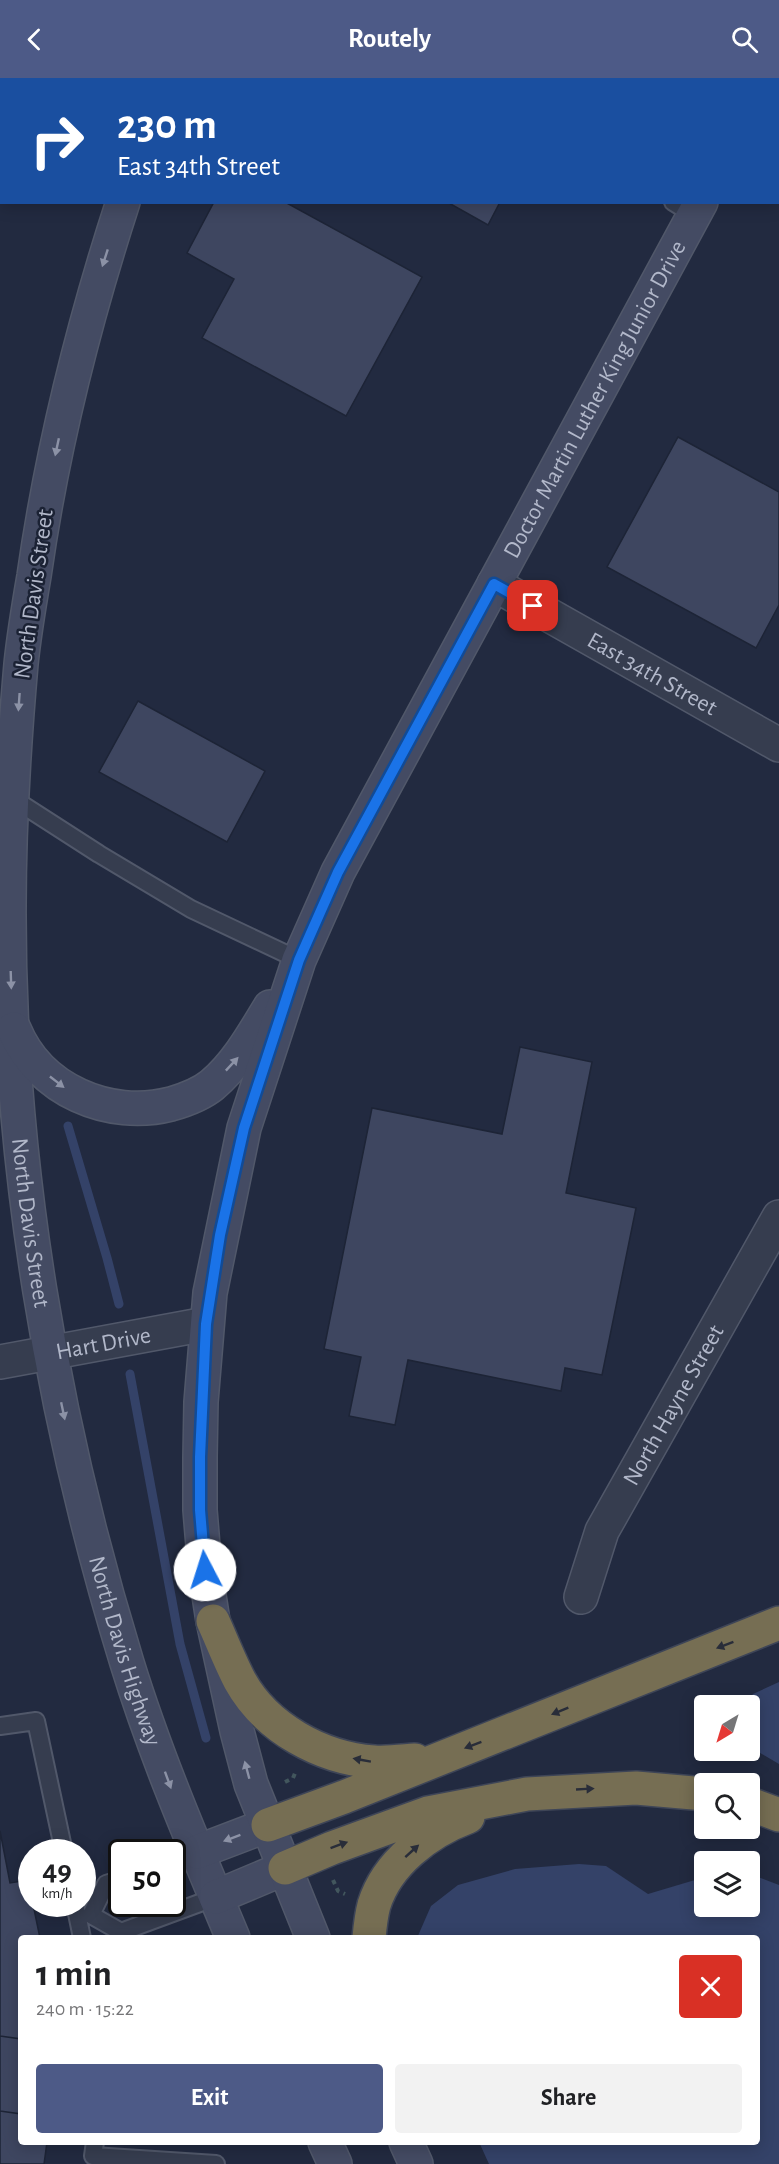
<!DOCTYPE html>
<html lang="en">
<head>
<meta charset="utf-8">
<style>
	:root { --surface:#fff; --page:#f2f2f2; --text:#202124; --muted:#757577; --accent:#4d5a87 }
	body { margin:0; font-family:"Alegreya Sans",sans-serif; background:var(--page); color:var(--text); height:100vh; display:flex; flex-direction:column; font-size:22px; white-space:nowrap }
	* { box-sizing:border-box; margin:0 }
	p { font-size:20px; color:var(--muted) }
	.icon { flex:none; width:33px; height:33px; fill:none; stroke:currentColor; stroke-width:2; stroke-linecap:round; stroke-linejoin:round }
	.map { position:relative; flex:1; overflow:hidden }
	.details { position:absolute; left:18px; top:1857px; width:742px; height:210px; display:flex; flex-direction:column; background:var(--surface); border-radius:6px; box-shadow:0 3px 15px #0003 }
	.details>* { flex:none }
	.top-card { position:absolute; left:0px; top:0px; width:780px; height:126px; box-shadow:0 3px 15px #0003; background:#1a4fa0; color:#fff; overflow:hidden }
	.needle { width:39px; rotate:218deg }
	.controls { position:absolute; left:694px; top:1617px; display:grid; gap:12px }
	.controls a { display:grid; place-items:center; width:66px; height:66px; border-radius:6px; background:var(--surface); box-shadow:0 3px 15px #0003; font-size:30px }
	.speed { position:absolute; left:18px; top:1761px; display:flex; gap:12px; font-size:30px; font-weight:700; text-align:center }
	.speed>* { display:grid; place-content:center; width:78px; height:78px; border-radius:50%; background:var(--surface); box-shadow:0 3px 15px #0003; line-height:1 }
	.speed small { font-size:15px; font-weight:400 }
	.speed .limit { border:3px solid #111; border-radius:9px; background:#fff; color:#111 }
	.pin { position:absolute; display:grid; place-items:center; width:51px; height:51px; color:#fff; margin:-26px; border-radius:12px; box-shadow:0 3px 9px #0006 }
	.me { position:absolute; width:66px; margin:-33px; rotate:355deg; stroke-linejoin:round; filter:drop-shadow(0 0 4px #0008) }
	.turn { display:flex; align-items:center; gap:21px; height:126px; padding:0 18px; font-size:27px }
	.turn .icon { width:78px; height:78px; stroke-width:2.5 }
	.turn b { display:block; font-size:42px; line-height:51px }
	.round { display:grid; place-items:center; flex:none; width:63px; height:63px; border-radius:6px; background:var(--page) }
	.overview { display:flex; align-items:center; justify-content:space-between; height:102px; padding:0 18px }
	h1 { font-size:36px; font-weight:700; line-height:45px }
	.button { display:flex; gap:12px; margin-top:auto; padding:12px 18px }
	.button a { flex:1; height:69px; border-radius:6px; background:var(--accent); color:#fff; font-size:24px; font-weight:700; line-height:69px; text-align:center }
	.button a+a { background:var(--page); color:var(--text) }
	header { display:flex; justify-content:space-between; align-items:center; height:78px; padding:0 18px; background:var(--accent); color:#fff; font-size:27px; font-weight:700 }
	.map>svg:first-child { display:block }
</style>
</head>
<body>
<header><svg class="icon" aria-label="back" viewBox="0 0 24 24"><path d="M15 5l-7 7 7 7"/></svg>Routely<svg class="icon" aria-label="search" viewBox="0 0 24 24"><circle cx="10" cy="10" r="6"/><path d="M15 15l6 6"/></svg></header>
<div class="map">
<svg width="779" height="2086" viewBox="0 0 779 2086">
	<rect width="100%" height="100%" fill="#222a40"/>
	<!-- water -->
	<path fill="#344268" d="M779,1604V1686L750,1669V1628L744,1627L753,1616Z
		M579,1786L606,1788L648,1816L705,1799V1828H750V1796L779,1807V2086H489L479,2064H758V1860H417L431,1828L458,1807L515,1791Z"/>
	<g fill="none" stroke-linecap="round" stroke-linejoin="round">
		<!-- stream -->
		<path stroke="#344268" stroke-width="9" d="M68,1048L107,1180L119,1226
			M130,1296L180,1566L206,1660"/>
	</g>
	<!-- building -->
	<path fill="#3e4660" stroke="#1d2436" stroke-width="1.5" d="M369,0H521L524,2H368Z
		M214,124H285L422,199L346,338L202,260L234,201L187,175Z
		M447,124H500L488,147Z
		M678,359L779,414V527L756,570L607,489Z
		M138,623L265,693L227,764L99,694Z
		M520,969L592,984L566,1115L636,1130L602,1297L565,1290L561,1313L408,1282L395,1347L349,1338L361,1279L324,1271L372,1030L502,1056Z
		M0,1753L10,1805L28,1802L40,1860H21V1961L0,1958Z
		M0,1958L21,1961V2036L0,2033Z
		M0,2033L21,2036V2064H47L44,2086H0Z"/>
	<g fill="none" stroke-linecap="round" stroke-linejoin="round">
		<defs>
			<path id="lane" d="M673,124L694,137
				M12,720L99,776L191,831L299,882
				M0,1648L36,1643L64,1774
				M172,1783L197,1774
				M122,1801L106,1806L91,1837L121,1854L216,1819
				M75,1826L82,1860
				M95,2064L93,2078L216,2086"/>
			<g id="street">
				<path id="s1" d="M494,506L779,667"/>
				<path id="s2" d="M0,1284L206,1246"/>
				<path id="s3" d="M581,1519L602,1453L779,1139"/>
			</g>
			<g id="secondary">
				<path d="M169,2V0"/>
				<path d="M767,2L768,0"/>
				<path id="s4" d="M123,124C83,247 52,371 34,498C29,527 24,557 21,586C14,666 9,747 9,828C8,1083 52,1341 127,1585C156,1679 195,1769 233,1860"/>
				<path d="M14,951C39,1012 109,1042 171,1026C185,1022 201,1016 212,1007C237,986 253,957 270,929"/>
				<path d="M197,1774L268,1747"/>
				<path d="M216,1819L285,1790"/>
				<path id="s5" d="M313,1860L251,1706L237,1653L213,1543L205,1492L200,1432V1379L201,1324L210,1215L244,1050L299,882L338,794L701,124"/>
				<path d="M325,2064L335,2086"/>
				<path d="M406,2064L416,2086"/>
			</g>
			<path id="highway" d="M213,1543C222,1563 230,1584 240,1603C266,1650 321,1680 374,1684C387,1685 402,1683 415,1682
				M750,1726L779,1737
				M268,1747L344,1719L779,1545
				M285,1790L332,1770L428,1735L527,1716L636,1710L705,1716
				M369,1860C370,1849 371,1838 374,1827C387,1785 428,1754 468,1739"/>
		</defs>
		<!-- lane casing -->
		<use href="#lane" stroke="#51586a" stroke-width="20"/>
		<!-- street casing -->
		<use href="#street" stroke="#51586a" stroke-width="36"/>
		<!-- secondary casing -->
		<use href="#secondary" stroke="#51586a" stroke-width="36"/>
		<!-- highway casing -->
		<use href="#highway" stroke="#3e4557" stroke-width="36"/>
		<!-- path -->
		<path stroke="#42565d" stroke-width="4" stroke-dasharray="4.5 4.5" stroke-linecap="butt" d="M285,1704L293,1700L296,1693
			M333,1802L338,1813L345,1816"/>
		<!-- lane -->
		<use href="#lane" stroke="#363d4f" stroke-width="16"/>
		<!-- street -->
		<use href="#street" stroke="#363d4f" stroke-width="33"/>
		<!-- secondary -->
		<use href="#secondary" stroke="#444b63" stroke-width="33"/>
		<!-- highway -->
		<use href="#highway" stroke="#766e53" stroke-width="33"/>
	</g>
	<!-- one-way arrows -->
	<defs><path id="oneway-solid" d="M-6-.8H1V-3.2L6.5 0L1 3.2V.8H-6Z" transform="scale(1.5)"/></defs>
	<g fill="#8c92a6">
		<use href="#oneway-solid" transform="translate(105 180) rotate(108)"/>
		<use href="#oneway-solid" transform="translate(57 369) rotate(102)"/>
		<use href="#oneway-solid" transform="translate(19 624) rotate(94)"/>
		<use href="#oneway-solid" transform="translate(11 902) rotate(88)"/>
		<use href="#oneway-solid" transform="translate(232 986) rotate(-47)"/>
		<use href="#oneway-solid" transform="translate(57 1004) rotate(38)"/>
		<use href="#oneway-solid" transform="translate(63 1333) rotate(78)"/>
		<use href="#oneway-solid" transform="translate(247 1692) rotate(-105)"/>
		<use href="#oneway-solid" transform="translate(168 1702) rotate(70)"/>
		<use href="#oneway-solid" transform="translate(232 1760) rotate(159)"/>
	</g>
	<g fill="#292d39">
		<use href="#oneway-solid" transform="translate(725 1567) rotate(159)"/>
		<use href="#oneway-solid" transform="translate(560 1633) rotate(158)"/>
		<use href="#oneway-solid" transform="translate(473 1667) rotate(159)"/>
		<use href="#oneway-solid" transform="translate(362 1682) rotate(-170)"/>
		<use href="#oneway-solid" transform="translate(585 1711) rotate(-3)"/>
		<use href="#oneway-solid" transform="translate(339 1767) rotate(-20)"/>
		<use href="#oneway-solid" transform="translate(412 1773) rotate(-42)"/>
	</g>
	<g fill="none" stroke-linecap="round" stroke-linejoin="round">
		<defs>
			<path id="route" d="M205,1492L200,1432V1379L206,1246L220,1157L244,1050L299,882L338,794L494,506L533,528"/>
		</defs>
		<!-- route casing -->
		<use href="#route" stroke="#114b97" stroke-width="15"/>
		<!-- route -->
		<use href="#route" stroke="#1a73e8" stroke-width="10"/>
	</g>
	<g text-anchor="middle" stroke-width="5" stroke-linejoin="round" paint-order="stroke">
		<!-- street labels -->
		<g font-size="24" fill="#b2b8ca" stroke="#1b2234">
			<text dy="8" stroke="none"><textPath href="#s5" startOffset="1642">Doctor Martin Luther King Junior Drive</textPath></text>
			<text transform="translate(33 516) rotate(-82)" y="8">North Davis Street</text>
			<text dy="8" stroke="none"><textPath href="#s1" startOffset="182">East 34th Street</textPath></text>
			<text dy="8" stroke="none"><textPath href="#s4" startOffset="1034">North Davis Street</textPath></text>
			<text dy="8" stroke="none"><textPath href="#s2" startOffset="105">Hart Drive</textPath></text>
			<text dy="8" stroke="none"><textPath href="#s3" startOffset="214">North Hayne Street</textPath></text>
			<text dy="8" stroke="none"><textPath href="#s4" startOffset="1473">North Davis Highway</textPath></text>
		</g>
	</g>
</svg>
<div class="controls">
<a><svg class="needle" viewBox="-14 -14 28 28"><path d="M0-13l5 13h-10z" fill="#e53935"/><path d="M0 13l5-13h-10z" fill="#757577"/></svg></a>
<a><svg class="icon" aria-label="search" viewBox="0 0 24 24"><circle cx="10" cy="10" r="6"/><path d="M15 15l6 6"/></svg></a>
<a><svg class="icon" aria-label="layers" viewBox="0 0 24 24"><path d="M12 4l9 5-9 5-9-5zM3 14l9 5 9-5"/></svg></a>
</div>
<div class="speed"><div>49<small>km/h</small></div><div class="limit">50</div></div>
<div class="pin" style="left:533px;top:528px;background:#d93025"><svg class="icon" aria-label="arrive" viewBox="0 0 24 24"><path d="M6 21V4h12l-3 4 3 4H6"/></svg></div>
<svg class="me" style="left:205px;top:1492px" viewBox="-20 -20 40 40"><circle r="19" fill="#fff"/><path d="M0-13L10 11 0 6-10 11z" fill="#1a73e8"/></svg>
<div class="top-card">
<div class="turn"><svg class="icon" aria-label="right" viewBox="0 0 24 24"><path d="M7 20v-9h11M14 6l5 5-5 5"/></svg><div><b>230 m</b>East 34th Street</div></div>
</div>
<section class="details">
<div class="overview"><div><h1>1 min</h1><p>240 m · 15:22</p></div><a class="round" style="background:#d93025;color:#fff"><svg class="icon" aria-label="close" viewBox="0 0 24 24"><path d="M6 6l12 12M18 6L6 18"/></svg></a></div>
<div class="button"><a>Exit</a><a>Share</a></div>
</section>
</div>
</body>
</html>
